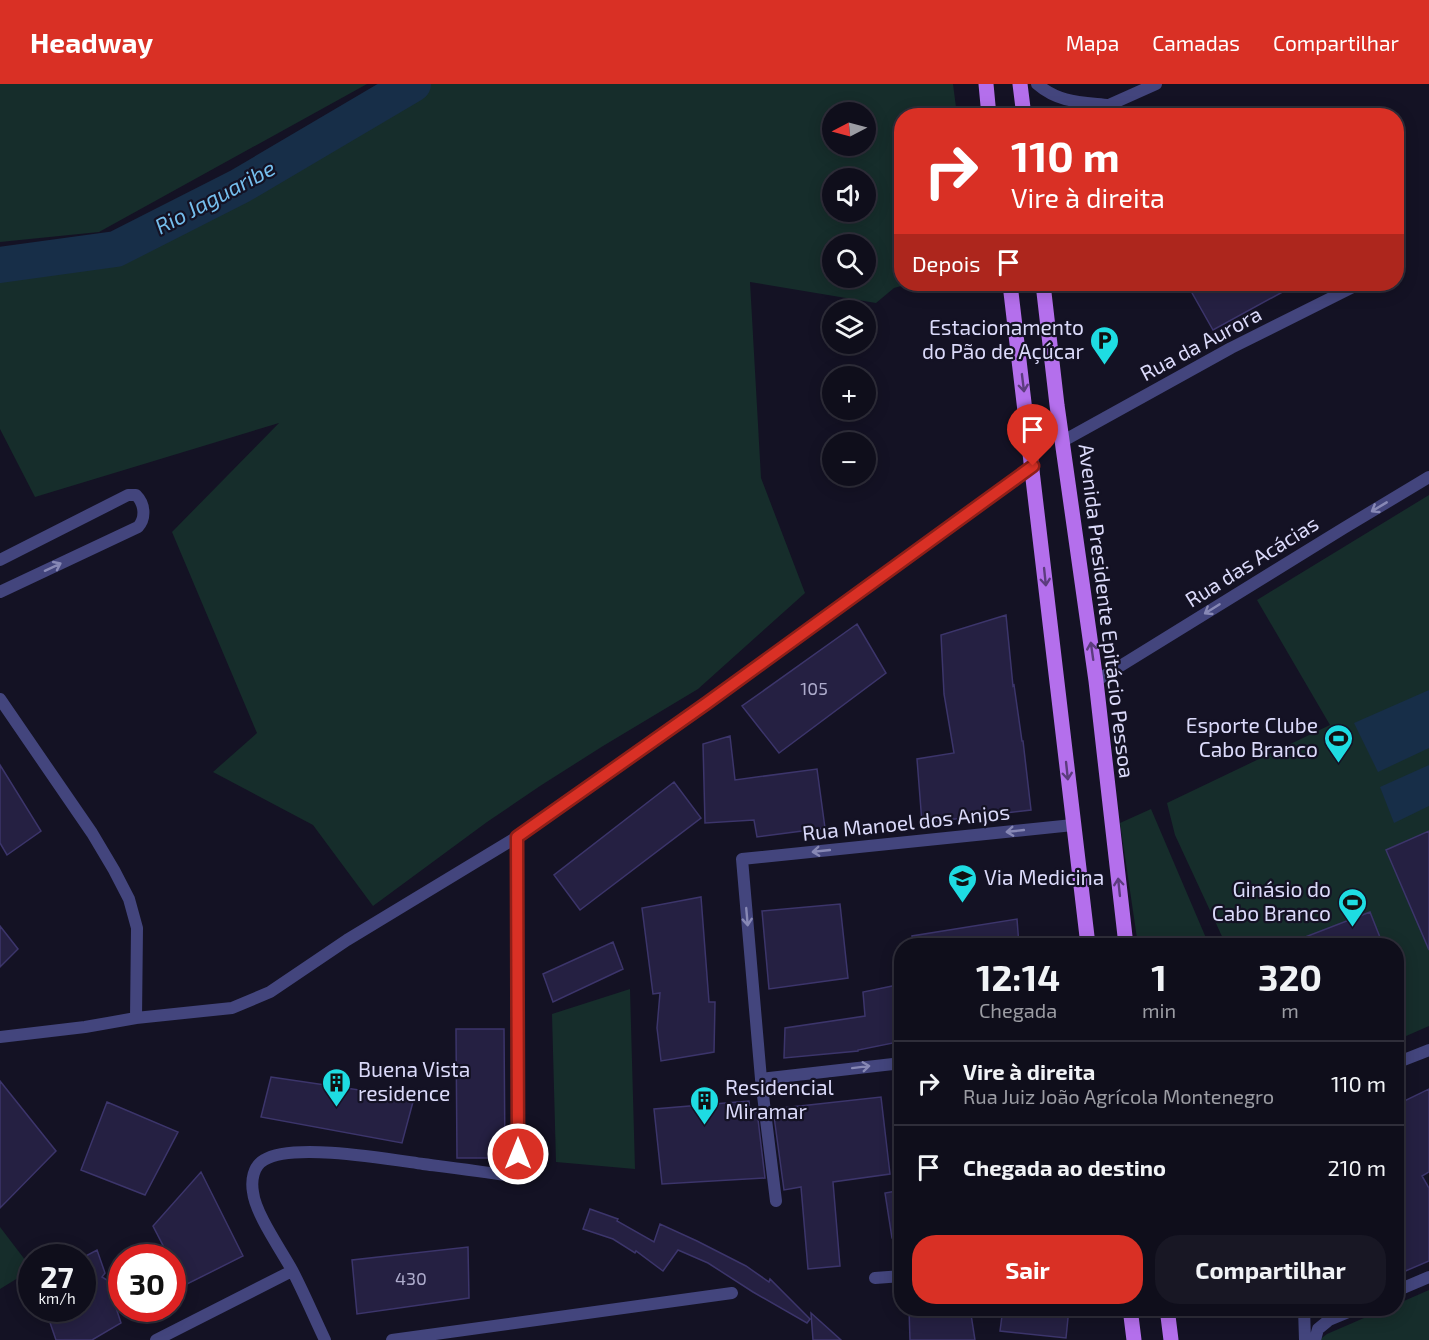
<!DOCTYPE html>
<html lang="pt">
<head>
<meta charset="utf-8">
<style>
	:root { --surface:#0f0e1b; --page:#181724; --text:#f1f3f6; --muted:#9b9ca3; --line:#2f2e3a; --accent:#d93025 }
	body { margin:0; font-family:"Exo 2",sans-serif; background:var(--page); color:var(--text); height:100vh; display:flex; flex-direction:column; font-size:22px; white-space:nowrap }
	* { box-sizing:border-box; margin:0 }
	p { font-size:20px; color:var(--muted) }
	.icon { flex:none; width:33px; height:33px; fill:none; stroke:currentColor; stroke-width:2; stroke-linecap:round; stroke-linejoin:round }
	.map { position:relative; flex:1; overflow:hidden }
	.sheet { position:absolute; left:894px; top:854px; width:510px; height:378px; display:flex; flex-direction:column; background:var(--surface); border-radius:24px; box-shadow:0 3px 15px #0003,0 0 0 2px var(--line) }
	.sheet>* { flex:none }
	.banner { position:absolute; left:894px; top:24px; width:510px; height:183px; border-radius:24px; box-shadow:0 3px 15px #0003,0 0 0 2px var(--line); background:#d93025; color:#fff; overflow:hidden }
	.needle { width:39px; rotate:264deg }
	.controls { position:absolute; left:822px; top:18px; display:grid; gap:12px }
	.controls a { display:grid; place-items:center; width:54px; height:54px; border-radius:50%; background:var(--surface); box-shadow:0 3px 15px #0003,0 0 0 2px var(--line); font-size:30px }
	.speed { position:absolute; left:18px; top:1160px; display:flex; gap:12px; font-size:30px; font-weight:700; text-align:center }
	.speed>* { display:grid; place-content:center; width:78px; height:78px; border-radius:50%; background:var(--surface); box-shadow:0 3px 15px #0003,0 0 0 2px var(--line); line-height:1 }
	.speed small { font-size:15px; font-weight:400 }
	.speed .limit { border:9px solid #d22; background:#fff; color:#111 }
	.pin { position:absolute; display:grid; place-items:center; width:51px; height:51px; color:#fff; margin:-62px -26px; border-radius:50% 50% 50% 0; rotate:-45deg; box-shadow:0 0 6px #0007 }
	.pin .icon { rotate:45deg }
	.me { position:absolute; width:66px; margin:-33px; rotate:0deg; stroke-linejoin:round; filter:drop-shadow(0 0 4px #0008) }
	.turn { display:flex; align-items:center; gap:21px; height:126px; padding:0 18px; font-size:27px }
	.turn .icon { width:78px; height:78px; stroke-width:2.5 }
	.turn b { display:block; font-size:42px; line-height:51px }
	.then { display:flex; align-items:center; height:57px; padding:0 18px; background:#0003; gap:12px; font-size:22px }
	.eta { display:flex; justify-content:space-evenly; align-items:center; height:102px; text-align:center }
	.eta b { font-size:36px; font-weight:700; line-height:42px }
	.primary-button { display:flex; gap:12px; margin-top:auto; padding:12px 18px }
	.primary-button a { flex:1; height:69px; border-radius:24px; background:var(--accent); color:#fff; font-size:24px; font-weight:700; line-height:69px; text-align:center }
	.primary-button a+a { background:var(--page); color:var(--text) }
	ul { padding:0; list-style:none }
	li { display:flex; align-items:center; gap:18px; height:84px; padding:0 18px; border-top:2px solid var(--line) }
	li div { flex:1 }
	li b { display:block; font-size:22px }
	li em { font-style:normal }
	header { display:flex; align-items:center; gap:36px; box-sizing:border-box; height:84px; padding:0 30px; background:var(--accent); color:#fff }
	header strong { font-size:28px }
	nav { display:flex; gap:33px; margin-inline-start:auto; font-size:21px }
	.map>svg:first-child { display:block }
</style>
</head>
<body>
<header>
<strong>Headway</strong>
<nav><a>Mapa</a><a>Camadas</a><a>Compartilhar</a></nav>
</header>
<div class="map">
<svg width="1429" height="1256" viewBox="0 0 1429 1256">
	<rect width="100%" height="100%" fill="#141224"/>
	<!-- green -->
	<path fill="#162d2b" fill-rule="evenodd" d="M0,0H367L99,148L0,158Z
		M405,0H953L957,31L902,32V200H908L894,204L876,219L750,198L761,394L805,509L698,605L603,662L540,702L487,738L373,822L313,741L213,688L257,649L172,448L279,339L35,413L0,345V179L116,165ZM866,28V62H832V28ZM866,94V128H832V94ZM832,160H866V194H832Z
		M1429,411V942L1397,956L1396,861H1226L1175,751L1167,719L1330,641L1257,516Z
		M1151,725L1209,861H1138L1120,739Z
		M630,905L635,1085L556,1078L552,930Z
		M0,1143L32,1185L31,1186L0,1205Z
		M1429,1206V1256H1319L1327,1250L1387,1224H1396L1397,1220Z"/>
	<!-- water -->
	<path fill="#172e48" d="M1429,606V664L1378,688L1354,639Z
		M1429,681V722L1394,739L1380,703Z"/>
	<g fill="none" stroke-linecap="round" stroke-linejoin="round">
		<!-- river -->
		<path stroke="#172e48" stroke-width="36" d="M0,181L116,165L240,102L413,0"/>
	</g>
	<!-- building -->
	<path fill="#252042" stroke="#3c356b" stroke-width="1.5" d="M1187,200H1297L1213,246Z
		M1006,531L1013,602L1014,601L1022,657H1023L1031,726L922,739L917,675L954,669L944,610L941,551Z
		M857,540L886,589L779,669L742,622Z
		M730,652L735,696L817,685L825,744L757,753L754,736L705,739L703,660Z
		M0,681L41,747L7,771L0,759Z
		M674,698L701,734L580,826L554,791Z
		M1429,747V866L1386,766Z
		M701,813L709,918H715L714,968L661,977L657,944L660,909L653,910L642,824Z
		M840,820L848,894L769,905L762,827Z
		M1370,828L1383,861H1288L1287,860Z
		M1017,835L1019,861H913L912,852Z
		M0,842L18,865L0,883Z
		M613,858L623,885L553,918L543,890Z
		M902,900V954H897L898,958L858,966V967L784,974L785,944L865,932L863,908Z
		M456,945H504L505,1074H457Z
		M271,993L414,1014L402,1059L261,1033Z
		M0,997L56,1067L0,1124Z
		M1429,1005V1088L1422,1092L1429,1104V1177L1396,1191V1021Z
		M881,1013L890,1090L833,1098L840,1182L808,1185L801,1103L784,1106L773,1025Z
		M749,1017L750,1027H757L765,1094L662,1100L654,1025Z
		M107,1018L178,1048L145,1111L81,1086Z
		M201,1088L243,1172L183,1202L172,1181V1173H169L153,1142Z
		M902,1106V1153L892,1154L885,1109Z
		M590,1125L618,1135L617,1137L654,1158L660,1140L697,1157L746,1182L769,1198L770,1195L810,1235L807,1239L753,1208L708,1179L678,1166L663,1187L636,1167L635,1169L613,1155L583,1145Z
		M468,1163L469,1214L357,1230L352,1176Z
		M97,1166L105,1189L102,1193L107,1196L121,1239L92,1256H56L45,1224H82V1174Z
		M909,1224H970L975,1256H910Z
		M1003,1224H1069L1066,1254L1000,1247Z
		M811,1229L841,1256H813Z"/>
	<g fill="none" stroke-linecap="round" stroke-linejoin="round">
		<!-- minor -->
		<path stroke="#43457d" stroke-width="12" d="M1063,357L1231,264L1359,200
			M0,476L128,411H136C145,420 146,434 138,443L0,508
			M1096,597L1344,444L1429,393
			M0,615L92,749L114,786L129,815L137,844L136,934
			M0,953L85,943L136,934L232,924L270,908L347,856L517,753L707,619L1033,383
			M1396,979L1429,966
			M761,995L902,979
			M776,1117L761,995L742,775L1073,741
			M875,1194L902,1192
			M1396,1207L1429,1193
			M1304,1224L1305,1256
			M156,1256L292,1187
			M325,1256C314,1233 304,1209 292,1186C281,1166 255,1129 253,1108C251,1097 253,1082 264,1076C292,1058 388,1075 423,1080C454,1084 486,1088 518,1093L517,753
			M392,1256L732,1209
			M1315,1256L1318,1245L1329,1236L1358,1224"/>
		<!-- tertiary -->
		<path stroke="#43457d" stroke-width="12" d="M1037,0C1059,19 1081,18 1109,21
			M1089,32L1109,21L1156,0"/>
		<!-- primary -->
		<path stroke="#b46fec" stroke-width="15" d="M986,0L989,32
			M1020,0L1024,32
			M1010,200C1038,420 1060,641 1088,861
			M1043,200L1057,321L1096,597L1126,861
			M1130,1224L1134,1256
			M1167,1224L1171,1256"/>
	</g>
	<!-- one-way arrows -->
	<defs><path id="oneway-shaft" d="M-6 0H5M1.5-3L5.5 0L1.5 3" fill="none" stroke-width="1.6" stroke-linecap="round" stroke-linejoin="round" transform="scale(1.5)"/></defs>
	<g stroke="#5c3c7e">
		<use href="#oneway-shaft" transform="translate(1023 299) rotate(83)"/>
		<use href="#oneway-shaft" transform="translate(1045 493) rotate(84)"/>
		<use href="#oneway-shaft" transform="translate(1092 567) rotate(-98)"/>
		<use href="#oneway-shaft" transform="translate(1067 687) rotate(84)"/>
		<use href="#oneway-shaft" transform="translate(1119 803) rotate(-96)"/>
	</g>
	<g stroke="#8788b5">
		<use href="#oneway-shaft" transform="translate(1379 423) rotate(149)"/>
		<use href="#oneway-shaft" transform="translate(53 483) rotate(-25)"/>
		<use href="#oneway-shaft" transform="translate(1212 525) rotate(148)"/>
		<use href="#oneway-shaft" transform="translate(1015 747) rotate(174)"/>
		<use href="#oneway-shaft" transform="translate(821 767) rotate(174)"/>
		<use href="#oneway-shaft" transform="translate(747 833) rotate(85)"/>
		<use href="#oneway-shaft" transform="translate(861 983) rotate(-7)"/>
	</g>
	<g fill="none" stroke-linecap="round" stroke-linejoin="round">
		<defs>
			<path id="route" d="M518,1070L517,753L707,619L1033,382"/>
		</defs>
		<!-- route casing -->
		<use href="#route" stroke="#8d1f18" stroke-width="15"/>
		<!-- route -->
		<use href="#route" stroke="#d93025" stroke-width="10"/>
	</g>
	<!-- icons -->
	<defs>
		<symbol id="parking-pin" viewBox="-11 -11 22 30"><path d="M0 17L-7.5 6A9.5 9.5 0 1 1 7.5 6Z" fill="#1edce2" stroke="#141224"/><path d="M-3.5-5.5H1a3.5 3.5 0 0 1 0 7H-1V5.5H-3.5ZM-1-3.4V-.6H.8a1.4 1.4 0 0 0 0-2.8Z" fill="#111"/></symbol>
		<symbol id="stadium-pin" viewBox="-11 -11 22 30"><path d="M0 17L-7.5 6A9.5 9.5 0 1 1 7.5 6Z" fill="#1edce2" stroke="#141224"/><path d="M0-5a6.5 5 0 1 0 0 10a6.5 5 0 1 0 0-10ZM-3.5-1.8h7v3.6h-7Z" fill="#111"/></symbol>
		<symbol id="school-pin" viewBox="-11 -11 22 30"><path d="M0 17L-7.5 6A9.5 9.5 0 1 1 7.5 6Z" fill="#1edce2" stroke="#141224"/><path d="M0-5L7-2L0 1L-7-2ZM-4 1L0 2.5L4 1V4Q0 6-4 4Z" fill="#111"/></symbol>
		<symbol id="building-pin" viewBox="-11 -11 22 30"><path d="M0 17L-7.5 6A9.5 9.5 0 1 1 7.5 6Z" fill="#1edce2" stroke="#141224"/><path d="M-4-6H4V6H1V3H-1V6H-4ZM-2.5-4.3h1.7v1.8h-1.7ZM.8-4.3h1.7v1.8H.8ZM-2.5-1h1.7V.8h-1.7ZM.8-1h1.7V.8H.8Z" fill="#111"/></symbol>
	</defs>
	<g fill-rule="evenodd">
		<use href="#parking-pin" x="1088" y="240" width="33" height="45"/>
		<use href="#stadium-pin" x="1322" y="638" width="33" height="45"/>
		<use href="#school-pin" x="946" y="778" width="33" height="45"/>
		<use href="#stadium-pin" x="1336" y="802" width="33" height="45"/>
		<use href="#building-pin" x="320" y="982" width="33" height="45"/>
		<use href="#building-pin" x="688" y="1000" width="33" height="45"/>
	</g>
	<g text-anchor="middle" stroke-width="4.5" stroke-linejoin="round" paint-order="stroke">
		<!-- number labels -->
		<g font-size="18" fill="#aeaccc">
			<text x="814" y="611">105</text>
			<text x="411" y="1201">430</text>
		</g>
		<!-- poi labels -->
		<g font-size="21" fill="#dbdafa" stroke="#141224" text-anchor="end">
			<text x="1084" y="251">Estacionamento<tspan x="1084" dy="24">do Pão de Açúcar</tspan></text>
			<text x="1318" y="649">Esporte Clube<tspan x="1318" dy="24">Cabo Branco</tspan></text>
			<text x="984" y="801" text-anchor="start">Via Medicina</text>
			<text x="1331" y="813">Ginásio do<tspan x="1331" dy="24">Cabo Branco</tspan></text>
			<text x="358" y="993" text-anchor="start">Buena Vista<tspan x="358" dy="24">residence</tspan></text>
			<text x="725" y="1011" text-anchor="start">Residencial<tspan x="725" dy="24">Miramar</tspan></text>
		</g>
		<!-- street labels -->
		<g font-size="21" fill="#dbdafa" stroke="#141224">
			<text transform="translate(1201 260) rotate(-28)" y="7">Rua da Aurora</text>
			<text transform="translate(1252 478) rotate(-32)" y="7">Rua das Acácias</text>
			<text transform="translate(1106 527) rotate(83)" y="7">Avenida Presidente Epitácio Pessoa</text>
			<text transform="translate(906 739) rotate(-6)" y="7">Rua Manoel dos Anjos</text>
		</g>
		<!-- water labels -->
		<g font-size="22" font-style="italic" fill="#75beed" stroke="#141224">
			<text transform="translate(215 113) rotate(-28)" y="8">Rio Jaguaribe</text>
		</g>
	</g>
</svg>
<div class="controls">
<a><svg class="needle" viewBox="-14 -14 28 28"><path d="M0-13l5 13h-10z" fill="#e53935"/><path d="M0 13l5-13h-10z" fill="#9b9ca3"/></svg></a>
<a><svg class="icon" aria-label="sound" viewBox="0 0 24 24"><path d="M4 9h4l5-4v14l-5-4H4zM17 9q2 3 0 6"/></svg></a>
<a><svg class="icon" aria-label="search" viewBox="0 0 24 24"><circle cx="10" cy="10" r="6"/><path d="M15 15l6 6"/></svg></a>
<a><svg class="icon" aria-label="layers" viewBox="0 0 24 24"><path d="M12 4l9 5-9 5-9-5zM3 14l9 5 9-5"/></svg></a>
<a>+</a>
<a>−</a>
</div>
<div class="speed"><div>27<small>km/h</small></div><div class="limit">30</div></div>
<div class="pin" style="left:1033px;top:382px;background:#d93025"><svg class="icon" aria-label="arrive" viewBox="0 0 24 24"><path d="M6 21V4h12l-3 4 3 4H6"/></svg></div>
<svg class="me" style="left:518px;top:1070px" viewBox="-20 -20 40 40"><circle r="17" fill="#d93025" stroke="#fff" stroke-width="3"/><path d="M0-11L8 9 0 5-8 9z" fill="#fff"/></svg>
<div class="banner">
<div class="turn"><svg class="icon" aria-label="right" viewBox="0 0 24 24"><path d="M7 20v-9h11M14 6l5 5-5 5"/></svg><div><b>110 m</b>Vire à direita</div></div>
<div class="then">Depois<svg class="icon" aria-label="arrive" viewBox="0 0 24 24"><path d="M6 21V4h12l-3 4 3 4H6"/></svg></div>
</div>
<section class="sheet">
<div class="eta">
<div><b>12:14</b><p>Chegada</p></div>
<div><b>1</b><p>min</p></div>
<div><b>320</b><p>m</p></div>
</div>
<ul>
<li><svg class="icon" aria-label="right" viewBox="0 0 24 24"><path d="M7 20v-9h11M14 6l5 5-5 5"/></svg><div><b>Vire à direita</b><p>Rua Juiz João Agrícola Montenegro</p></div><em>110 m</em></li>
<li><svg class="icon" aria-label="arrive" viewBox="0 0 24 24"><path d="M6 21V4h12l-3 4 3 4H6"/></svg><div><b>Chegada ao destino</b></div><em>210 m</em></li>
</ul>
<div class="primary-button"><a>Sair</a><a>Compartilhar</a></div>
</section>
</div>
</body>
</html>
